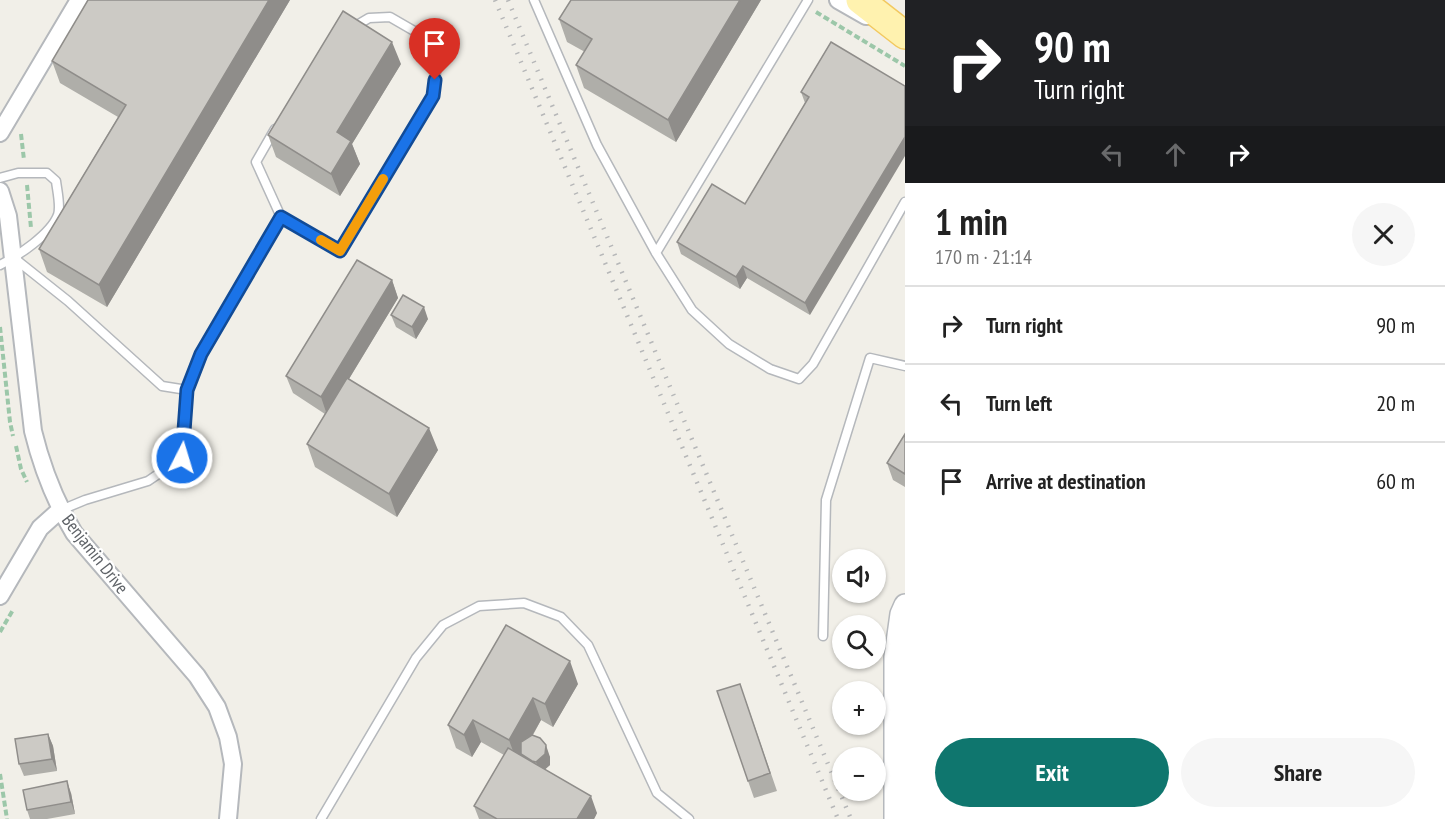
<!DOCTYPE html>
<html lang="en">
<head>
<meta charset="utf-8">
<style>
	:root { --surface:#fff; --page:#f6f6f6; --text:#222; --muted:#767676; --line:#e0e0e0; --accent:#0f766e }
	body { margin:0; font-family:"PT Sans Narrow",sans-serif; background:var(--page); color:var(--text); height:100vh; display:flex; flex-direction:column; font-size:22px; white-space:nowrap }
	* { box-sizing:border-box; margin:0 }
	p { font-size:20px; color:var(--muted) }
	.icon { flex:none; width:33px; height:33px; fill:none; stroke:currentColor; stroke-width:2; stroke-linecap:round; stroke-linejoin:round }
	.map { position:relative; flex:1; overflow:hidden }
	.sheet { display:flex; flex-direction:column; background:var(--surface); width:540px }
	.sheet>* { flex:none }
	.banner { background:#202124; color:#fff; overflow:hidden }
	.buttons { position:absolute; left:832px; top:549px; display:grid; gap:12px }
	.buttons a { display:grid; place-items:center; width:54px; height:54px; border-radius:50%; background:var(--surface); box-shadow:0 2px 4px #0004; font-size:30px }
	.pin { position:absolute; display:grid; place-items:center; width:51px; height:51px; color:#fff; margin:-62px -26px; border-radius:50% 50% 50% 0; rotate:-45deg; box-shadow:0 0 6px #0007 }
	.pin .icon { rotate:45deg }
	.me { position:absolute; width:66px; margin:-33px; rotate:5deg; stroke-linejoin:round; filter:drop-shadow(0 0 4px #0008) }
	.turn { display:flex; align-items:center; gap:21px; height:126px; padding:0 30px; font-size:27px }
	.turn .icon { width:78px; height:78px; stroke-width:2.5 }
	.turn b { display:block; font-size:42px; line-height:51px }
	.lanes { display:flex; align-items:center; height:57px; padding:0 30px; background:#0003; justify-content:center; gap:30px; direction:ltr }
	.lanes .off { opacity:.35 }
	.round { display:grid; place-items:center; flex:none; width:63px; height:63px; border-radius:32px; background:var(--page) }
	.overview { display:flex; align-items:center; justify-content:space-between; height:102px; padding:0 30px }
	h1 { font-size:36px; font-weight:600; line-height:45px }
	.action { display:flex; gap:12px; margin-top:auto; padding:12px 30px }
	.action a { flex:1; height:69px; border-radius:36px; background:var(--accent); color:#fff; font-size:24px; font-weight:600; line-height:69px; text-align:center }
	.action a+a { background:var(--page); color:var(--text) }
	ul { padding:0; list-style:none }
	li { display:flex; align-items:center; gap:18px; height:78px; padding:0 30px; border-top:2px solid var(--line) }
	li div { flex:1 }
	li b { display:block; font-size:22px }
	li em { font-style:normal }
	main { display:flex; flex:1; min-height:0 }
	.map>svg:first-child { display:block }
</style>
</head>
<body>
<main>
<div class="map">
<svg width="905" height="819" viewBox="0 0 905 819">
	<rect width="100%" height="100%" fill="#f1efe8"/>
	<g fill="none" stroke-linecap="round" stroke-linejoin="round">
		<defs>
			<path id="service" d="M534,0L597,145L656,253L692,310L729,344L770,369L799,379L813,364L905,202
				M0,178L18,173H47L56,181C57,190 61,206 58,215C51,234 18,256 0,265
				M281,217L340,251L433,96L437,64L428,39L390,17L369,18L352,28
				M656,253L808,0
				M14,258L68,301L162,386L187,390
				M61,510L85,500L148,481L182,458L187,390L201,354L281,217L256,162L275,129
				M823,636L826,500L870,358L905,366
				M321,819L416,658L443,625L479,606L524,603L561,617L588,645L657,793L689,819"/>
			<path id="minor" d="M838,0L866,16
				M0,133L79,0
				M0,191L8,216L33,431C42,468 55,501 74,533L197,676L217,707L228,737L233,764L228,819
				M0,596L40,528L60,510"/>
			<path id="tertiary" d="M895,819V657L901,614L905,605"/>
			<path id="primary" d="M860,0L905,35"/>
		</defs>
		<!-- service casing -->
		<use href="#service" stroke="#b5b8bc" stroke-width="11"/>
		<!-- minor casing -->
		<use href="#minor" stroke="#b5b8bc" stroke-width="20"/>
		<!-- tertiary casing -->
		<use href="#tertiary" stroke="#b5b8bc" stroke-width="24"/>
		<!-- primary casing -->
		<use href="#primary" stroke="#f2c960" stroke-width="30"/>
		<!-- path -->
		<path stroke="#9cc7a9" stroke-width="4" stroke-dasharray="6 3" stroke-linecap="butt" d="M816,12L905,66
			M21,134L24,160
			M27,185L31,228
			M0,327L10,422L13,436
			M16,446L21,469L27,482
			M0,632L13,610
			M0,774L7,819"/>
		<!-- service -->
		<use href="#service" stroke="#fff" stroke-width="8"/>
		<!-- minor -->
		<use href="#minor" stroke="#fff" stroke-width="16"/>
		<!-- tertiary -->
		<use href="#tertiary" stroke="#fff" stroke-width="21"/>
		<!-- primary -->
		<use href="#primary" stroke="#fff2af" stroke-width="27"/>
		<!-- rail -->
		<path stroke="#b6b7b8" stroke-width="4.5" stroke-dasharray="1.5 8" stroke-linecap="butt" d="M495,0L838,819
			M508,0L851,819"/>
	</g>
	<!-- wall -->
	<path fill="#afaea9" d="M290,0L107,307L47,272L39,249L118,117L60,83L52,61Z
		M571,0H761L676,142L584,88L576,65L585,52L567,42L559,19Z
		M831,42L810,315L747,278L740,289L681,254L677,242L745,204L805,103L801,92Z
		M401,64L352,144L360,164L340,196L276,157L268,135Z
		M392,280L398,298L349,379L438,450L397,517L315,467L307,444L325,414L293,393L286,376Z
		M391,315L428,319L416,339L396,327Z
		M905,434V487L893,480L887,463Z
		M578,684L553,727L541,720L533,735L550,757V765L545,769L597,813L594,819H479L474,806L504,755L481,742L472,757L456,748L448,725Z
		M746,701L777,791L754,798L748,781Z
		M48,734L53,746L57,771L24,776L19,764Z
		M71,793L75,814L47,819H30L27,810Z"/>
	<!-- shaded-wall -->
	<path fill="#8f8d8a" d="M269,0H290L107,307L99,285Z
		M740,0H761L676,142L668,120Z
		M392,42L401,64L352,144L360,164L340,196L331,174L337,132Z
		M905,137V156L810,315L805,303Z
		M743,266L747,278L740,289L736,277Z
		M392,280L398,298L327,415L321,397Z
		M424,307L428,319L416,339L412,327Z
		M429,428L438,450L397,517L389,494Z
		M570,661L578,684L553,727L545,704Z
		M533,698L541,720L517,762L509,740Z
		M473,720L481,742L472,757L464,735Z
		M48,734L53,746L57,771L52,759Z
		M546,745L550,757V765L540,774L536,762Z
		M67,781L71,793L75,814L71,802Z
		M591,796L597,813L594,819H577Z"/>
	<!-- building -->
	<path fill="#cccac5" stroke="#8f8d8a" stroke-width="1.5" d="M88,0H269L99,285L39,249L126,105L52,61Z
		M571,0H740L668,120L576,65L592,39L559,19Z
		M343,11L392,42L337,132L351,141L331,174L268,135Z
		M831,42L905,86V137L805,303L743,266L736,277L677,242L712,184L745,204L809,97L801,92Z
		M357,260L392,280L321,397L286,376Z
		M403,295L424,307L412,327L391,315Z
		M347,378L429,428L389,494L307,444Z
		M905,434V474L887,463Z
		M506,625L570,661L545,704L533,698L509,740L473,720L464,735L448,725Z
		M740,684L770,773L748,781L717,691Z
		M48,734L52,759L19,764L15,739Z
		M532,735L540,738L546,745L545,754L536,762L532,761L521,754V742Z
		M508,748L591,796L577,819H497L474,806Z
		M67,781L71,802L27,810L23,790Z"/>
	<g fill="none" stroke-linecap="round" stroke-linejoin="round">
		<defs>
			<path id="route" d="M182,458L187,390L201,354L281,217L340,251L433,96L435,80"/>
		</defs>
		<!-- route casing -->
		<use href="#route" stroke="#114b97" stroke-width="15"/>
		<!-- route -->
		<use href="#route" stroke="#1a73e8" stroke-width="10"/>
		<!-- slow -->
		<path stroke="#f59e0b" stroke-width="10" d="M321,240L340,251L383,179"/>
	</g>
	<g text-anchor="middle" stroke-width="4.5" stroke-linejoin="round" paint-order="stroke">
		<!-- street labels -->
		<g font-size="18" fill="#5f6368" stroke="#fff">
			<text transform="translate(95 554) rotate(52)" y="6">Benjamin Drive</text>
		</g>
	</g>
</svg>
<div class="buttons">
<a><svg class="icon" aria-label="sound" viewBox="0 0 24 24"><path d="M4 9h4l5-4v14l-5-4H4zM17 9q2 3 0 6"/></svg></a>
<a><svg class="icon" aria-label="search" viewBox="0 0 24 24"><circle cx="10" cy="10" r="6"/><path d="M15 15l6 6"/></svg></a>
<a>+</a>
<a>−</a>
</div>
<div class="pin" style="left:435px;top:80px;background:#d93025"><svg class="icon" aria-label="arrive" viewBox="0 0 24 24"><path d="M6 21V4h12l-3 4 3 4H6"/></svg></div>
<svg class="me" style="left:182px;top:458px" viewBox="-20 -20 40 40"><circle r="17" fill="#1a73e8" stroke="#fff" stroke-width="3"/><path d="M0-11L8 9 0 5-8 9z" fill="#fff"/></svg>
</div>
<section class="sheet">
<div class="banner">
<div class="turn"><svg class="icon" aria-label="right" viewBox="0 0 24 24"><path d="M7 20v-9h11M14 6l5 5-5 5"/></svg><div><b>90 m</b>Turn right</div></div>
<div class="lanes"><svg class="icon off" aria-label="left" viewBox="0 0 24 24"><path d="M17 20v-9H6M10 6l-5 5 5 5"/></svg><svg class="icon off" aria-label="ahead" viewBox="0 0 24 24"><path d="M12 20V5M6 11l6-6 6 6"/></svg><svg class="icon" aria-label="right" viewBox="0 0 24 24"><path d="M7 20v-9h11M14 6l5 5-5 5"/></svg></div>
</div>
<div class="overview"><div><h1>1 min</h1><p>170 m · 21:14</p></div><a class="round"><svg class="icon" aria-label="close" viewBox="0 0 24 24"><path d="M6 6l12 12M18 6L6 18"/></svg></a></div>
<ul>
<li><svg class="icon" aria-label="right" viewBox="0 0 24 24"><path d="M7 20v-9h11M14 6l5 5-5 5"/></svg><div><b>Turn right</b></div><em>90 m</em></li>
<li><svg class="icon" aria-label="left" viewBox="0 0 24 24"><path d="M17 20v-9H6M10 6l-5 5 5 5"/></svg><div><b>Turn left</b></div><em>20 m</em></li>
<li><svg class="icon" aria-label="arrive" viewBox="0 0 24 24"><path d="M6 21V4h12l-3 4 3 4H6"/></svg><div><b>Arrive at destination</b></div><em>60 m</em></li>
</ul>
<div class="action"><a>Exit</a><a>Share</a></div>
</section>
</main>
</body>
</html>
